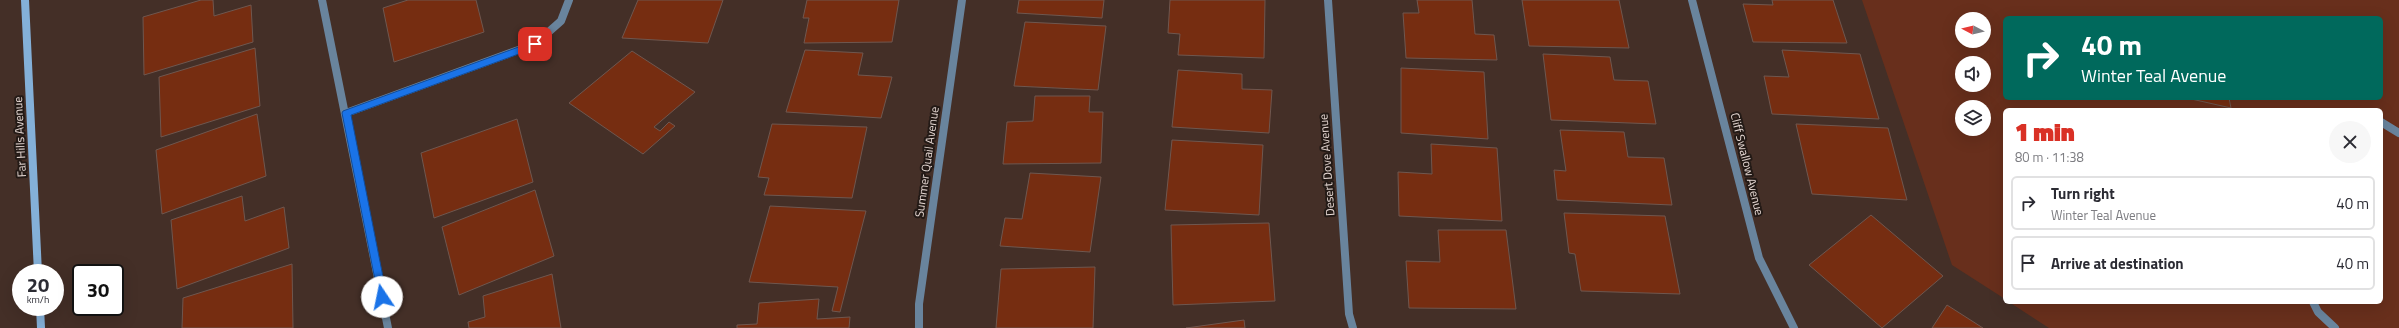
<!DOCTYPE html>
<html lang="en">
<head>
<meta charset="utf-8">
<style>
	:root { --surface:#fff; --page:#f7f7f7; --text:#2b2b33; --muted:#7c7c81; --line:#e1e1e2; --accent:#d93025 }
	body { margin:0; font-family:"Titillium Web",sans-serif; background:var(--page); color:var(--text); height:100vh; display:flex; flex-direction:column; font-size:15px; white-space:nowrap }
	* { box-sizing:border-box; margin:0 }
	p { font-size:13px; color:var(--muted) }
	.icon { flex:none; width:22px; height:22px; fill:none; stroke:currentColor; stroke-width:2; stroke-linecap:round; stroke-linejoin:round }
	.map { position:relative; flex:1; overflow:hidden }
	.details { position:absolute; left:2003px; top:108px; width:380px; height:196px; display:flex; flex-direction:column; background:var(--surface); border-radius:6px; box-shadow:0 4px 16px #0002 }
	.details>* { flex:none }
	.banner { position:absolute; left:2003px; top:16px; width:380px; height:84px; border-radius:6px; box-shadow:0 4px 16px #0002; background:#00695c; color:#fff; overflow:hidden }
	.needle { width:26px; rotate:277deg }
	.tools { position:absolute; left:1955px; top:12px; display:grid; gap:8px }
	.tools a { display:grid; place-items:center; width:36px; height:36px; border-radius:50%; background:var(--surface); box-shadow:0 4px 16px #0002; font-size:20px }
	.speed { position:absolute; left:12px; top:264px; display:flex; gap:8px; font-size:20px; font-weight:700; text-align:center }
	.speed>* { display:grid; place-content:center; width:52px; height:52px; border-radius:50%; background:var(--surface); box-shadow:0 4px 16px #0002; line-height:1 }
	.speed small { font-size:10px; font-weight:400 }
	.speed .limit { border:2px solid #111; border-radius:6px; background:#fff; color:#111 }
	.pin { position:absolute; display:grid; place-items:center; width:34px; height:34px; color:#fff; margin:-17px; border-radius:8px; box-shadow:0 2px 6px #0006 }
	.me { position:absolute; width:44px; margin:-22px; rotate:349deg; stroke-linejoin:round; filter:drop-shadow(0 0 3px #0008) }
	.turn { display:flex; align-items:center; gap:14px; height:84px; padding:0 12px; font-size:18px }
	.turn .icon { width:52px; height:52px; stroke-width:2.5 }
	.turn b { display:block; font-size:28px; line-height:34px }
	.round { display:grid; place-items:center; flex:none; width:42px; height:42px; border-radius:21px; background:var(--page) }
	.summary { display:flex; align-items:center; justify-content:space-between; height:68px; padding:0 12px }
	h1 { font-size:24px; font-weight:800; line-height:30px; color:var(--accent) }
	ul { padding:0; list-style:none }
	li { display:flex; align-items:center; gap:12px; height:54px; margin:0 8px 6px; padding:0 4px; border:2px solid var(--line); border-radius:6px }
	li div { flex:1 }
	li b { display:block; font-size:15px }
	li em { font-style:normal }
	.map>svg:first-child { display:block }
</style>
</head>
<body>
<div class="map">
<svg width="2399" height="328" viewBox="0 0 2399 328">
	<rect width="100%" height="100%" fill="#442f27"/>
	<!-- green -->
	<path fill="#682f1c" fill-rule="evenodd" d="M1862,0H2399V328H2049L2009,302H2381V110H2005V299L1952,265ZM2005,18H2381V98H2005ZM1962,19H1984V41H1962ZM1962,63H1984V85H1962ZM1962,107H1984V129H1962Z"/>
	<!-- building -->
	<path fill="#762d11" stroke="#6f574f" d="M201,0H213L214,16L251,5L253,42L144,75L143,17Z
		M408,0H476L484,32L394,62L383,8Z
		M638,0H723L708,43L622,38Z
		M807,0H899L892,42L804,43L809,18H803Z
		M1019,0H1104L1102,18L1017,13Z
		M1170,0H1265L1264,58L1178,55L1180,34L1168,33Z
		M1417,0H1472L1475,34L1494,35L1497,60L1406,58L1403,13H1419Z
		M1522,0H1619L1629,48L1529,46Z
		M1772,0H1833L1847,43L1753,42L1743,4L1773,5Z
		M1025,22L1106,26L1098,90L1014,86Z
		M255,48L260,106L161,137L159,77Z
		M805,50L863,53L858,75L892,77L881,118L786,112Z
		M1782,50L1860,54L1879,119L1772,114L1764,76L1789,77Z
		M632,51L695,92L654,127L660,131L669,122L675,126L643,154L569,103Z
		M1543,54L1610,57L1614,80L1648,81L1656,124L1551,120Z
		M1401,68L1484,72L1488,139L1401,133Z
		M1178,70L1242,74V89L1272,90L1269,133L1172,127Z
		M1035,96H1090L1089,112H1103L1101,163L1003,164L1007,122L1033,121Z
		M2187,98H2229L2231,108Z
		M257,114L266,176L162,214L156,150Z
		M517,119L533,182L434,218L421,153Z
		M772,124L867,127L852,198L764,195L769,178L758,177Z
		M1796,124L1888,128L1907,200L1812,194Z
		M1560,130L1624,132L1628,157L1664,158L1672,205L1557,200L1554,170L1566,171Z
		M1172,140L1263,145L1259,215L1165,210Z
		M1431,144L1497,148L1502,221L1399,216L1398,172L1432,174Z
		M1030,173L1101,177L1090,252L1000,246L1005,218L1022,219Z
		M535,190L554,256L459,295L442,227Z
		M242,196L245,221L284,207L289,248L177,289L171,220Z
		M770,206L866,211L840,312L832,311L838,287L749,282Z
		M1564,213L1665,216L1680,294L1581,291L1575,254L1569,253Z
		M1871,215L1943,276L1882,328L1809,265Z
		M1269,223L1275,301L1173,305L1171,225Z
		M1438,230H1506L1516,309L1409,308L1406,261L1440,262Z
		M292,264L293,328H182L183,298Z
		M1095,267L1093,328H996L1001,269Z
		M552,274L561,328H469L468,322L485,317L483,296Z
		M819,299L817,319L850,317L849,328H737V325L757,324L759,303Z
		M1947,305L1983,328H1932Z
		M1244,320L1245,328H1186Z"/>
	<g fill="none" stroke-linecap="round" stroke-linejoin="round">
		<!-- lane -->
		<path stroke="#69849d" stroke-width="8" d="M2381,122L2399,133
			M2313,302L2318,312L2335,328"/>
		<!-- street -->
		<path stroke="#69849d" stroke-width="8" d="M322,0L388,328
			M1328,0L1349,314L1353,328
			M1692,0L1759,258L1794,328
			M346,113L535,44L561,21L569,0
			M919,328V304L962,0"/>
		<!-- secondary -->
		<path stroke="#84b0d8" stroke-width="8" d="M25,0L38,273
			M40,307L41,328"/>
	</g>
	<!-- route -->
	<path fill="#1a73e8" stroke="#114b97" d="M535,41L539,44L538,47L351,115L387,297L382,302L379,300L342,113L343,111Z"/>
	<g text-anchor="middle" stroke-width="4" stroke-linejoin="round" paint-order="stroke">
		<!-- street labels -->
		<g font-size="12" fill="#e7d9d4" stroke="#231a16">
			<text transform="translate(20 137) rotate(-93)" y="4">Far Hills Avenue</text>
			<text transform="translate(927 162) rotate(-82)" y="4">Summer Quail Avenue</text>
			<text transform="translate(1747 164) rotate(76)" y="4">Cliff Swallow Avenue</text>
			<text transform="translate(1327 165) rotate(-94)" y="4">Desert Dove Avenue</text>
		</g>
	</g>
</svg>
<div class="tools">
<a><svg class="needle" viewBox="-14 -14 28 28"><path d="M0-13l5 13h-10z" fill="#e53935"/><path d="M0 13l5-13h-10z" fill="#7c7c81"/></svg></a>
<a><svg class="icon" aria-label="sound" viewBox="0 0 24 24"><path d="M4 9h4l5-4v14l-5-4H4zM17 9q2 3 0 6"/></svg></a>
<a><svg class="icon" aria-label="layers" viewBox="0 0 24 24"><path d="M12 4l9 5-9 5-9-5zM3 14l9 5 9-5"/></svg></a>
</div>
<div class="speed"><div>20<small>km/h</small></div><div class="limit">30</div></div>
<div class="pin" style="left:535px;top:44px;background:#d93025"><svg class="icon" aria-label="arrive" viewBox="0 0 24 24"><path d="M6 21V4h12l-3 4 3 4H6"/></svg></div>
<svg class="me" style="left:382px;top:297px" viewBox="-20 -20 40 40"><circle r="19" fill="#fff"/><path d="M0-13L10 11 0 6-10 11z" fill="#1a73e8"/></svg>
<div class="banner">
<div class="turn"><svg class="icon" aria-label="right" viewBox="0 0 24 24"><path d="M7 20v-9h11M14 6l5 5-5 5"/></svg><div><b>40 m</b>Winter Teal Avenue</div></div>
</div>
<section class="details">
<div class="summary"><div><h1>1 min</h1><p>80 m · 11:38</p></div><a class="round"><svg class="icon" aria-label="close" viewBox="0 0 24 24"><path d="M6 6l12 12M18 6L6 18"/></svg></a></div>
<ul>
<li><svg class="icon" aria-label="right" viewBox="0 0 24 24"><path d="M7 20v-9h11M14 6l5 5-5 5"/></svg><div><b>Turn right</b><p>Winter Teal Avenue</p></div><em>40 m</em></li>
<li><svg class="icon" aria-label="arrive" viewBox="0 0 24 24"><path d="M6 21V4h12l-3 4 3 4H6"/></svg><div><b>Arrive at destination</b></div><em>40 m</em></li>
</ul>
</section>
</div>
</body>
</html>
